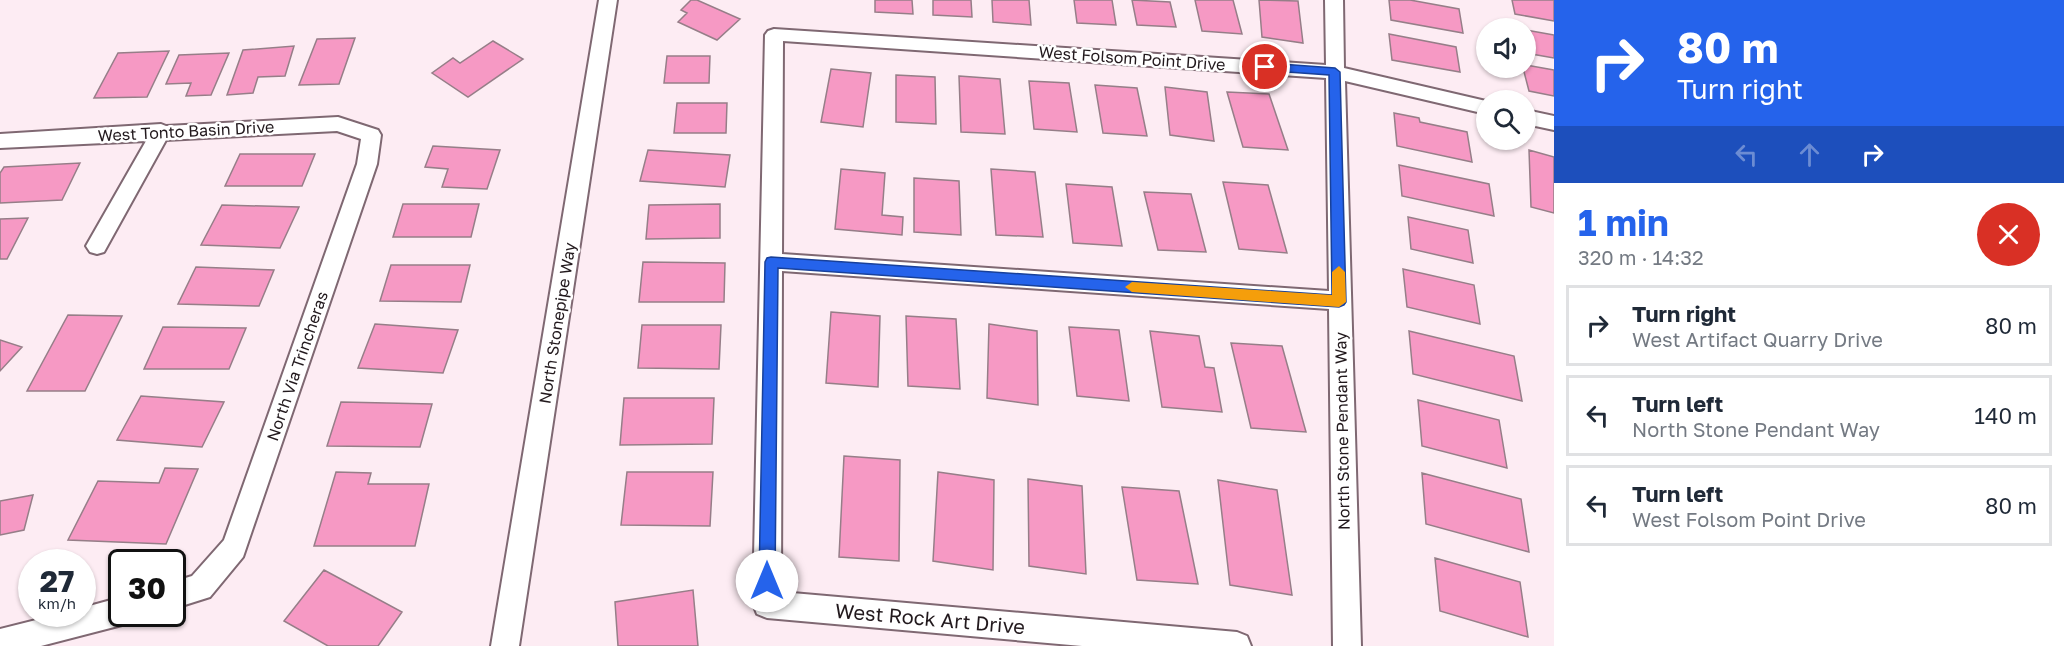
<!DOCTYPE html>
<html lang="en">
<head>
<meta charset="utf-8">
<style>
	:root { --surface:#fff; --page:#f2f2f3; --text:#1f2937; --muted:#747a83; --line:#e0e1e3; --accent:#2563eb }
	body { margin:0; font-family:"Golos Text",sans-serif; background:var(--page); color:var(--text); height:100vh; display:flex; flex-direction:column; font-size:22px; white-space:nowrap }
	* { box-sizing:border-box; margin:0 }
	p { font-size:20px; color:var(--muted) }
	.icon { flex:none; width:33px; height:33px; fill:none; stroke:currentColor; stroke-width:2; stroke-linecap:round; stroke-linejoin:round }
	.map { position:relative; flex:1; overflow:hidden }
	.drawer { display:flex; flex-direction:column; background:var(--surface); width:510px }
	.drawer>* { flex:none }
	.banner { background:#2563eb; color:#fff; overflow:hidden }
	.controls { position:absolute; left:1476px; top:18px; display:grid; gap:12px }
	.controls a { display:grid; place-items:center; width:60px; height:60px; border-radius:50%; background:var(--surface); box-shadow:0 2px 4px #0004; font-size:30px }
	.speed { position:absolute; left:18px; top:549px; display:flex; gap:12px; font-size:30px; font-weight:700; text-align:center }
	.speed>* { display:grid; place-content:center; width:78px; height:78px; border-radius:50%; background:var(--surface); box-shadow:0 2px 4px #0004; line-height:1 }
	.speed small { font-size:15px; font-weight:400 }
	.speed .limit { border:3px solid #111; border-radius:9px; background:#fff; color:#111 }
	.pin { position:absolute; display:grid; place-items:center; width:51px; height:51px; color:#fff; margin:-26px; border:3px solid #fff; border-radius:50%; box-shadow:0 2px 6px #0007 }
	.me { position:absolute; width:66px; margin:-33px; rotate:0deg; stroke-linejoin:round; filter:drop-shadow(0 0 4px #0008) }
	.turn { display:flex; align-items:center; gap:21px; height:126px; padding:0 24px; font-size:27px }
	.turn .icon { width:78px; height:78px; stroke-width:2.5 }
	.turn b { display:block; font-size:42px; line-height:51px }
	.lanes { display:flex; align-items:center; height:57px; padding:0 24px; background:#0003; justify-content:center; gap:30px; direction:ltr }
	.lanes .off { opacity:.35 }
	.round { display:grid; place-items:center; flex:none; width:63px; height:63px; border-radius:32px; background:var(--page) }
	.headline { display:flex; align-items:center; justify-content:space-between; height:102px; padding:0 24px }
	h1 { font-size:36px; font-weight:700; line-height:45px; color:var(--accent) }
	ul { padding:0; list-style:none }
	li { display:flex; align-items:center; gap:18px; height:81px; margin:0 12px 9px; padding:0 12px; border:3px solid var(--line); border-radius:0px }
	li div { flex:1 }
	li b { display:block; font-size:22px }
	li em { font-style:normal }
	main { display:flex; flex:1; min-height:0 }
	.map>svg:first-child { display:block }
</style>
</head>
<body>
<main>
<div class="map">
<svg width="1554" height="646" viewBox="0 0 1554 646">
	<rect width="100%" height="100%" fill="#fdecf3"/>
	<!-- building -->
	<path fill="#f699c4" stroke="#967e88" stroke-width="1.5" d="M691,0H697L740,19L717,40L678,22L687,13L681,10Z
		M875,0H912L913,14L875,12Z
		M933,0H971L972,17L933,15Z
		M992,0H1029L1031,25L993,22Z
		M1074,0H1112L1116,25L1077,23Z
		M1132,0L1170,2L1176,27L1137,25Z
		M1195,0H1233L1242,34L1202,31Z
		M1259,0L1298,1L1303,43L1262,37Z
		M1389,0H1410L1459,9L1463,33L1391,20Z
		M1512,0H1554V21L1515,14Z
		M1526,30L1554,35V58L1526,53Z
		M1389,34L1456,47L1460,72L1392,60Z
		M355,38L339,84L299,85L317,39Z
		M493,41L523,59L468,97L432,73L453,58L460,63Z
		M294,46L285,76L258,77L253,93L227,95L243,50Z
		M169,51L147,97L94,98L118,53Z
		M229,53L211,95L186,96L191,83L166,84L179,55Z
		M667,56H710L709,83H664Z
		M1526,65L1554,70V96L1529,91L1523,68Z
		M831,69L871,73L863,127L821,122Z
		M896,75L935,77L936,124L896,122Z
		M959,76L1000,79L1005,134L961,132Z
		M1029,81L1069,83L1077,132L1034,129Z
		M1095,85L1137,88L1147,136L1103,133Z
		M1165,87L1207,92L1214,141L1170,135Z
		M1227,92L1269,94L1288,150L1243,147Z
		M677,103H727L726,133H674Z
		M1394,113L1419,118L1420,122L1467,132L1472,162L1397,146Z
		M433,146L500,150L487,189L442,187L448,169L425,167Z
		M648,150L730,155L725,187L640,181Z
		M1529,150L1554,157V213L1531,207Z
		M240,154H315L302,186H225Z
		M80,163L62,200L0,203V173L4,167Z
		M1399,165L1489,184L1494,216L1402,196Z
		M841,169L885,173L882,215L903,217L902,235L835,229Z
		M991,169L1035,172L1043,237L996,235Z
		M914,178L959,181L961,235L914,232Z
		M1223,182L1268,185L1287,253L1239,249Z
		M1066,184L1112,187L1122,246L1073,243Z
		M1144,192L1191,194L1206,252L1158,250Z
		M403,204H479L471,237H393Z
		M720,204V238L646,239L649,205Z
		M222,205L299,207L280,248L201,245Z
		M1408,217L1468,230L1473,263L1411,249Z
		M28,218L7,259H0V219Z
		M643,262L725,263L724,302H639Z
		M391,265H470L461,302L380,301Z
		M196,267L274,270L259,306L178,304Z
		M1403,269L1474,285L1480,324L1407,307Z
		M831,312L880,316L878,387L826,383Z
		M68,315L122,316L85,391H27Z
		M906,316L956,319L960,389L908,386Z
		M375,324L458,330L443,373L358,368Z
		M989,324L1037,331L1038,405L987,398Z
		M642,325H721L719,369L638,368Z
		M163,327L246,328L229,369H144Z
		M1069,327L1119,330L1129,401L1077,396Z
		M1150,331L1199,336L1205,367L1214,368L1222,412L1162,407Z
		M1409,331L1514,356L1522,401L1413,374Z
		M0,340L22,347L0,371Z
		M1231,343L1282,346L1306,432L1251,428Z
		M141,396L224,402L202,447L117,440Z
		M624,398H714L712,444L620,445Z
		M1418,400L1499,420L1507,468L1422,446Z
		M341,402L432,404L420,447L327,446Z
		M844,456L900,460L899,561L839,557Z
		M165,468L198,469L166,544L68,540L98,481L159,483Z
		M336,472L371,473L368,484H429L415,546H314Z
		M627,472H713L710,526L621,525Z
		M938,472L994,480L993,570L933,561Z
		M1422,473L1521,499L1529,552L1426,524Z
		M1028,479L1082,486L1086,574L1029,566Z
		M1218,480L1277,490L1292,595L1230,585Z
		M1122,487L1179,491L1198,584L1137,580Z
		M33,495L24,530L0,535V501Z
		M1435,558L1520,582L1528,637L1440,611Z
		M324,570L402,612L378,646H328L284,621Z
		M693,590L698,646H618L615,602Z"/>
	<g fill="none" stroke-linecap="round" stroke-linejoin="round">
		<defs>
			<path id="minor" d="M599,0H617L519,646H491Z
				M1325,0H1343L1344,68L1486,101V114L1345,81L1361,646H1333L1329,309L782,271L781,592L1237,632L1247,636L1251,646H1082L767,618L757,614L753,604L765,35L768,31L774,29L1326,65ZM783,41L1326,78L1329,291L782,254Z
				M1526,110L1554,116V130L1526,124Z
				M338,117L378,130L381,135L377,164L243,557L210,597L172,609V582L192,576L224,540L357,164L361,139L337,131L166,140L104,252L97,254L90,252L86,246L146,141L0,148V134L161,124L166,126Z
				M122,597V614H135L132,621L122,625L41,646H0V629L60,614H82V608Z"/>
		</defs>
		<!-- minor casing -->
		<use href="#minor" stroke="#7f6872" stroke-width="4"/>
		<!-- minor -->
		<use href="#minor" fill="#fff" fill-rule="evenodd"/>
	</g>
	<!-- route -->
	<path fill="#2563eb" stroke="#184099" stroke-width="1.5" d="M1265,63L1335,68L1340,72L1346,302L1344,305L1339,307L778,268L775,581L773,587L767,590L761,587L759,581L765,262L767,258L771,257L1332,295L1329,75L1261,70L1259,67Z"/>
	<!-- slow -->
	<path fill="#f59e0b" d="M1339,266L1345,272L1346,302L1339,307L1132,292L1125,287L1132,282L1332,295V272Z"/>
	<g text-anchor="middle" stroke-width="5" stroke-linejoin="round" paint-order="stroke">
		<!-- street labels -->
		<g font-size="16" fill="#22191d" stroke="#fff">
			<text transform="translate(1132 58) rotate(4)" y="6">West Folsom Point Drive</text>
			<text transform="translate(186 131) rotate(-3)" y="6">West Tonto Basin Drive</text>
			<text transform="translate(557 323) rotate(-81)" y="6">North Stonepipe Way</text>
			<text transform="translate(297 366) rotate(-71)" y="6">North Via Trincheras</text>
			<text transform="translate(1342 431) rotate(-91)" y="6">North Stone Pendant Way</text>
		</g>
		<!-- near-street labels -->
		<g font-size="20" fill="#22191d" stroke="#fff">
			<text transform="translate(930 619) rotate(5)" y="7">West Rock Art Drive</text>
		</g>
	</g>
</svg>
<div class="controls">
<a><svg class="icon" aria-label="sound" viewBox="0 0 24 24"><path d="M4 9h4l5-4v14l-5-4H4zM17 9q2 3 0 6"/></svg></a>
<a><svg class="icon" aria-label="search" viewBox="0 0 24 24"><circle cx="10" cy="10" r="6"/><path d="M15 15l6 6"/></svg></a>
</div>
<div class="speed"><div>27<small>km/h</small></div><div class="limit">30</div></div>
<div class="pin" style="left:1265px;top:67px;background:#d93025"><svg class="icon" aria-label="arrive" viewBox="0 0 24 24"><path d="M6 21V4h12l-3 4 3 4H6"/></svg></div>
<svg class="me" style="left:767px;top:581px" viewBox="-20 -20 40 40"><circle r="19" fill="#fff"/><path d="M0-13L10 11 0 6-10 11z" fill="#2563eb"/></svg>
</div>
<section class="drawer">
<div class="banner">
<div class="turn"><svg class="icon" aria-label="right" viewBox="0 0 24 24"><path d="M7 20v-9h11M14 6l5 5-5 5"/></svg><div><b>80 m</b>Turn right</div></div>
<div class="lanes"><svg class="icon off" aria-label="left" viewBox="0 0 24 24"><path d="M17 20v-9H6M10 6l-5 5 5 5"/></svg><svg class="icon off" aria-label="ahead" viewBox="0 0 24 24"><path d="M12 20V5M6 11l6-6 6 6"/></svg><svg class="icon" aria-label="right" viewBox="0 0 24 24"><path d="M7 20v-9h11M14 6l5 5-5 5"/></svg></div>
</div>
<div class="headline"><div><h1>1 min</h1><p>320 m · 14:32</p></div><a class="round" style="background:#d93025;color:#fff"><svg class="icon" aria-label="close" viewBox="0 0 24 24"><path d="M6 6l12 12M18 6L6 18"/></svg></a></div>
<ul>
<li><svg class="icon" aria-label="right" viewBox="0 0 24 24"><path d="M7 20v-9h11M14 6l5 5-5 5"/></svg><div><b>Turn right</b><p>West Artifact Quarry Drive</p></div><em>80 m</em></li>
<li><svg class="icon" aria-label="left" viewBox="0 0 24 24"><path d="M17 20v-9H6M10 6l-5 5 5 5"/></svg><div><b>Turn left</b><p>North Stone Pendant Way</p></div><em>140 m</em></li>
<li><svg class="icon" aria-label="left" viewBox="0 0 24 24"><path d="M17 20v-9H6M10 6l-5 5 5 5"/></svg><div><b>Turn left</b><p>West Folsom Point Drive</p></div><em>80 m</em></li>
</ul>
</section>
</main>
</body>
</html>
